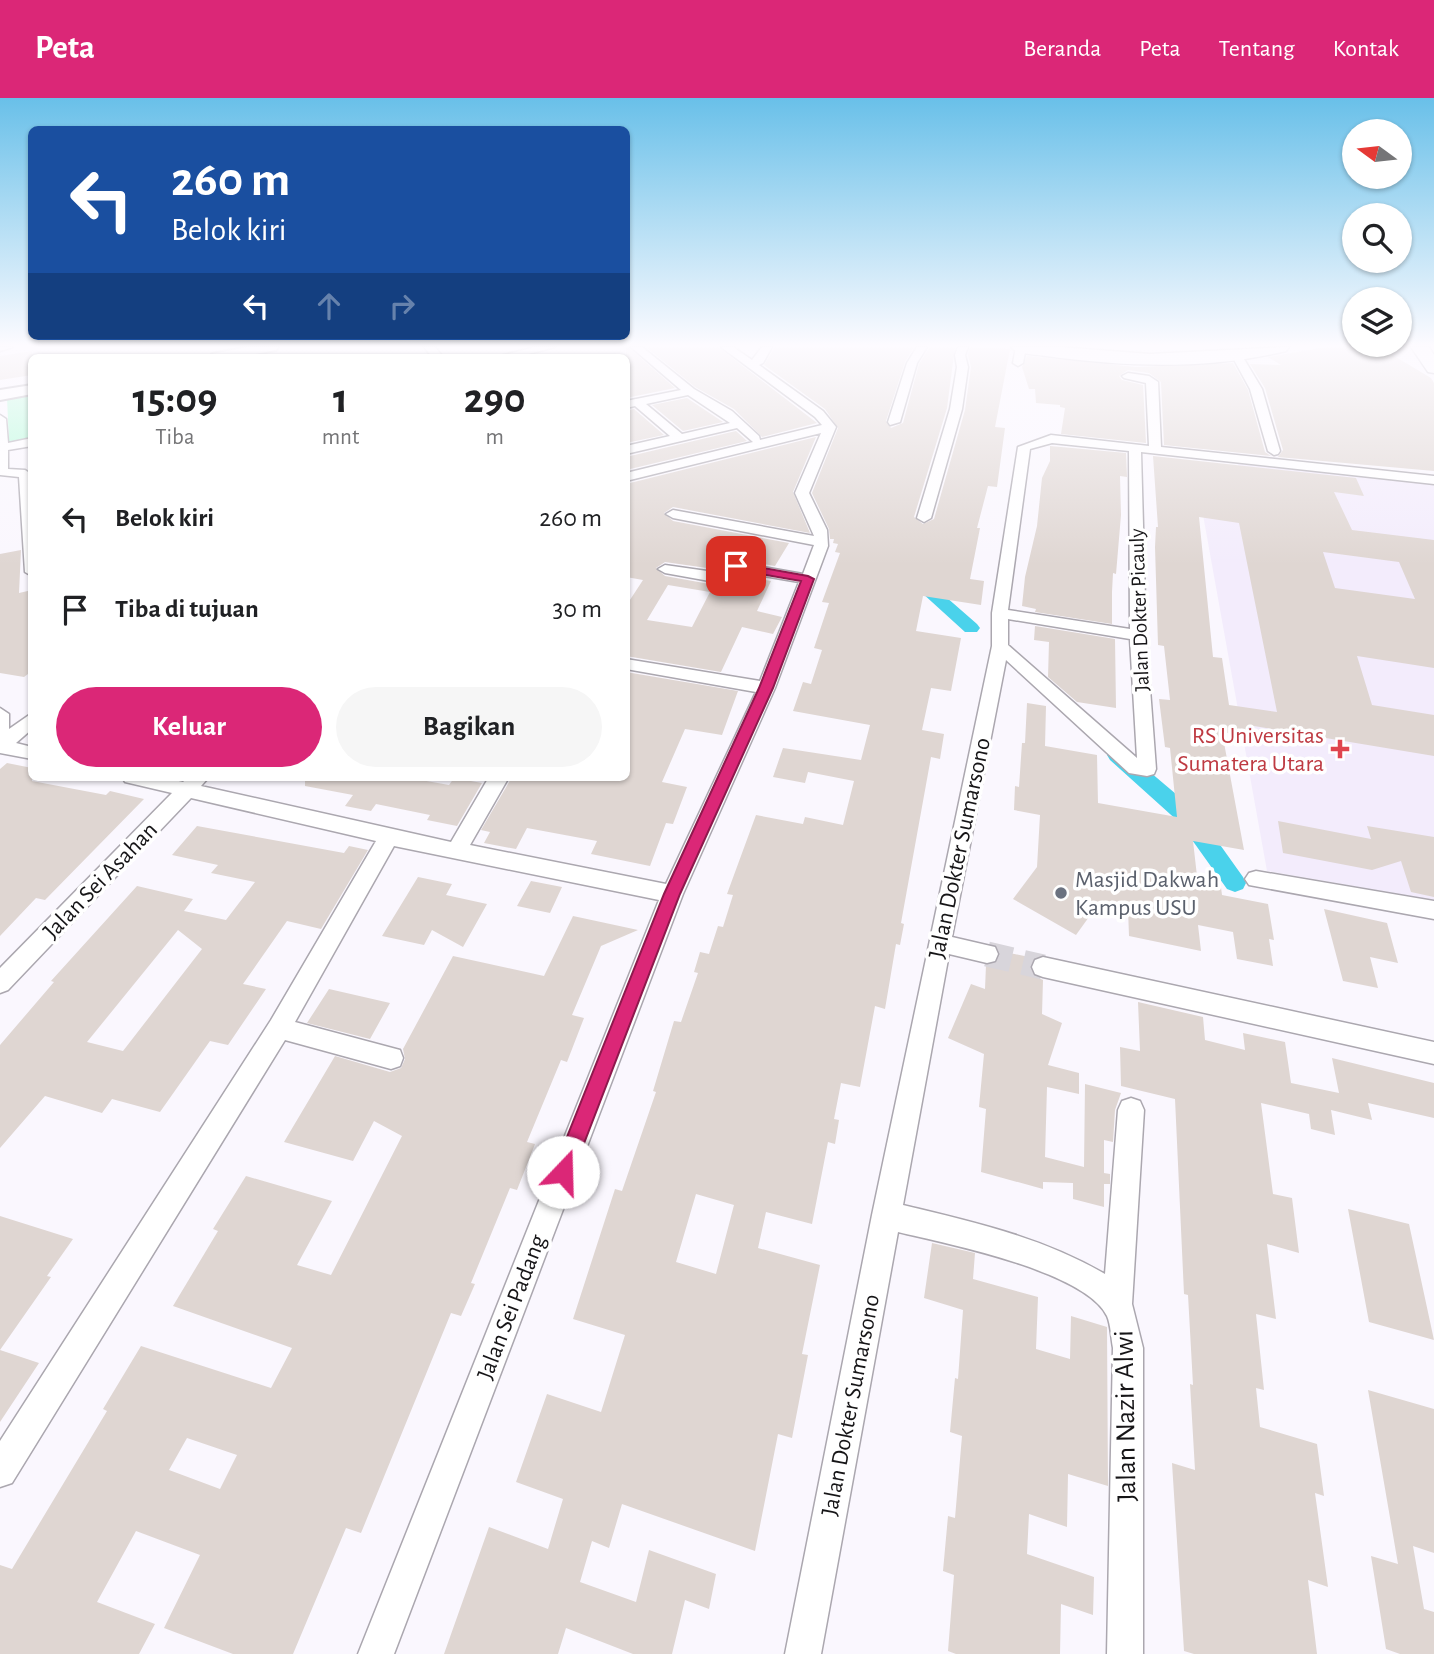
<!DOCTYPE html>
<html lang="id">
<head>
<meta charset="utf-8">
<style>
	:root { --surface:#fff; --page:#f6f6f6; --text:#202124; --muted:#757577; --accent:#db2777 }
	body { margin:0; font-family:"Alegreya Sans",sans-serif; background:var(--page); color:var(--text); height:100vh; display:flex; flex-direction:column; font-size:26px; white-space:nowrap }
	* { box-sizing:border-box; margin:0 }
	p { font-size:23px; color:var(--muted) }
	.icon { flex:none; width:38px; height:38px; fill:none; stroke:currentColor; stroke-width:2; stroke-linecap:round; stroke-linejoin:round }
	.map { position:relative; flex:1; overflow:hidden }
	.details { position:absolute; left:28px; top:256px; width:602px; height:427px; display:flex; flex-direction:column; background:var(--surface); border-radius:10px; box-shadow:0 2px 5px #0004 }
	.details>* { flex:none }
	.top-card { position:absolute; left:28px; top:28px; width:602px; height:214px; border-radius:10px; box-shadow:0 2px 5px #0004; background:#1a4fa0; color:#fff; overflow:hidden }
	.needle { width:46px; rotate:285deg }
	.fabs { position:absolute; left:1342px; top:21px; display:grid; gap:14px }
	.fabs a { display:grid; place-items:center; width:70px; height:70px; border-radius:50%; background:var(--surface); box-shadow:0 2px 5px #0004; font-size:35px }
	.pin { position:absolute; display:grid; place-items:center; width:60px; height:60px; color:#fff; margin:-30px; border-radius:14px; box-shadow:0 4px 10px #0006 }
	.me { position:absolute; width:77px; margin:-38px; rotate:21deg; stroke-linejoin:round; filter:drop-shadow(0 0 5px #0008) }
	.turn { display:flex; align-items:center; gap:24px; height:147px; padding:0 28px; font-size:32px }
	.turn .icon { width:91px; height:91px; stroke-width:2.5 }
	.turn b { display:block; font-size:49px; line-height:60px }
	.lanes { display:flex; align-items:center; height:66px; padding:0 28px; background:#0003; justify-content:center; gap:35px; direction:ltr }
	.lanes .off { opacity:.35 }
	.eta { display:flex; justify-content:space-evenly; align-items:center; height:119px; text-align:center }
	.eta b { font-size:42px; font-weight:700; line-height:49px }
	.button { display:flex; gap:14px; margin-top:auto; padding:14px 28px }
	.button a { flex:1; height:80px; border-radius:42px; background:var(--accent); color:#fff; font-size:28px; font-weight:700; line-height:80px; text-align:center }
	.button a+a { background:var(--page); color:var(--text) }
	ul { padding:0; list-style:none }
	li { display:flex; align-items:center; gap:21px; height:91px; padding:0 28px }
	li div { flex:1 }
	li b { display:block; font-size:26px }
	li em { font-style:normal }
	header { display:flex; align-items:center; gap:42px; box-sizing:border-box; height:98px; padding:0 35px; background:var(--accent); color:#fff }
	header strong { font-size:33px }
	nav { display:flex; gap:38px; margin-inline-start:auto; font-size:24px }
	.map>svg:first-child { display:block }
</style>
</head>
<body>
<header>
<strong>Peta</strong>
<nav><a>Beranda</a><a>Peta</a><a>Tentang</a><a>Kontak</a></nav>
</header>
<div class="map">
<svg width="1434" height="1556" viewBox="0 0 1434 1556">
	<rect width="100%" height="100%" fill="#faf7fe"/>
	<!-- built -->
	<path fill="#f3ecfc" d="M1237,364L1434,387V802L1267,773L1198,389L1244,393Z"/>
	<!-- green -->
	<path fill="#aefcd6" d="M31,296V340L9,344L7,300Z"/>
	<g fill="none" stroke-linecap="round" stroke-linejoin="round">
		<!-- canal -->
		<path fill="#4ad2eb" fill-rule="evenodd" d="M916,476L922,478L977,526L980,530L977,534H965L910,484L908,481Z
			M1117,650L1124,652L1196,713L1243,779L1246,785L1243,791L1235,794L1227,791L1180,725L1110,662L1107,657L1110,652Z"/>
	</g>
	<!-- building -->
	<path fill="#dfd6d2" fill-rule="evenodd" d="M626,249H628L675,290L626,300Z
		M646,249H718L817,325L762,339L734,311L695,289Z
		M775,249H914L905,264L886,323L891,330L903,325L919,266L930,249H955L947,310L914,419L923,426L934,421L965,312L971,269L968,257L970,249L1010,251L995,329L1005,330L997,389L988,388L977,430H980L970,481L984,483L981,507L923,498L916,533L961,540L951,593L931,590L922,632L944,636L940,661L931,659L901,825L904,826L900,847L896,846L885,911L875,908L860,989L841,985L834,1021L839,1022L835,1046L828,1044L812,1126L766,1114L758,1150L820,1167L802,1256L808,1257L792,1340L778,1336L755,1453L622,1406L609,1450L592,1443L580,1484L636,1504L649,1452L716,1476L709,1511L685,1502L672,1556H633L566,1530L558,1556H444L489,1429L548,1451L563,1401L516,1384L547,1296L601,1314L625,1237L573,1221L615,1091L622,1093L656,994L653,993L674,923L681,924L698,875L694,874L700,854L709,856L718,828L723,829L733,797L727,796L756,717L803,726L805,719L843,727L854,683L808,674L805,685L773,679L783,650L861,662L870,627L793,613L803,584L811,586L822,552L814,550L829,505L822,504L840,455L835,454L838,446L833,445L834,441H830L829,431L812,395L838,330L825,311L764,267ZM696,1096L734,1107L716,1176L676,1164Z
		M1326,249H1379L1431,280L1434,285V373L1278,359L1283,352L1265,290L1250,266L1281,267L1268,259Z
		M32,253V277L0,282V258Z
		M1027,258L1136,269L1233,265L1248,292L1265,354L1271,358L1164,347L1161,284L1149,275L1128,272L1119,278L1122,282L1143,287L1146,345L1061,336L1065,310L1060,309V307L1036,305L1035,291H1029L1022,269Z
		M687,300L723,324L683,333L652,307Z
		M634,311L664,337L626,345V313Z
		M736,333L747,343L626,372V359Z
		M816,339L793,394L810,435L673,409L664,415L673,423L789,445L775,468L740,462L714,471L665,464L656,470L665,478L715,487L741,477L771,483L757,513L782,519L773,536L742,529L721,574L626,558V508L643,482L626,479V386ZM668,487L710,494L692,529L647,522Z
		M1050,348L1126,355L1127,379L1120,378L1121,417L1116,476L1113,475L1112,494V526L1035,514L1036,511L1022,508L1025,479L1037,428L1042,380L1050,363Z
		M1153,358L1356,380L1364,398L1334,394L1352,432L1434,442V570L1357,558L1372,607L1434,617V658L1248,627L1250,639L1222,634L1244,752L1193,743L1197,778L1220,782L1222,797L1268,806L1274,842L1269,841L1273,868L1237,861L1233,834L1198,827L1201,853L1129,838L1128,811L1099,805L1076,837L1013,801L1037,769L1040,717L1014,712L1015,688L1019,689L1022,645H1025L1027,605L1046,608L1045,648L1097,657L1098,705L1177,719L1170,650L1165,649L1159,601L1170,602L1164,548L1158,547L1155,449L1156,429H1158ZM1199,419L1239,425L1277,614L1229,607L1222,560L1213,559ZM1323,454L1399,464L1415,501L1335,490Z
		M21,452L19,495L32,492V573L24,579L0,575V456Z
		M1035,528L1115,541L1116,610L1077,604L1048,579L1049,544L1034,542Z
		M626,574L738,593L722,637L685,631L662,684L687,689L673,726L666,725L650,768L591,756L597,743L527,730L516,751L484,745L490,734L481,732L512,679H626Z
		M7,665L32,670V683L106,697L110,693L144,701L45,802L36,800L0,838V671Z
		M305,679H404L449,687L454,680L482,685L457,728L427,722L430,717L376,706L371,713L345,708L353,697L305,688Z
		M1278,723L1371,741L1367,728L1434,739V799L1411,794L1401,763L1372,772L1283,755Z
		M197,728L344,755L349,748L368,752L321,831L287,823L243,886L266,891L228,947L210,943L160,1014L112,1001L102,1015L45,998L0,1050V947L54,884L51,883L137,788L193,801L184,813L226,822L255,784L211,775L218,767L172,757ZM178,832L202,851L123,953L87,944Z
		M418,779L452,786L446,797L487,806L463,849L432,832L424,847L382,838Z
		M531,783L562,789L550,815L517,808Z
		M1324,811L1387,825L1398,865L1370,859L1378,890L1343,883Z
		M573,818L638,832L601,848L572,917L584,920L567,964L561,962L527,1044L535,1046L517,1092L510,1090L471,1185L475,1186L461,1218L451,1215L361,1435L346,1430L293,1556H233L164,1530L200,1457L136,1433L97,1504L155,1526L139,1556H0V1467L12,1471L107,1313L103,1311L141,1248L271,1290L292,1250L173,1208L218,1133L213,1131L246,1078L332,1103L297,1167L331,1177L402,1038L374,1023L353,1063L284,1044L335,958L390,974L401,970L405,961L403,951L453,858L544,878ZM187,1340L237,1357L220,1391L169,1372Z
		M1000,853L1034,860L1030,870L1034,878L1043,882L1042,916L1062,925L1048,967L1079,975V996L1047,989L1045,1059L1084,1069L1085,986L1121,995L1115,1012L1113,1044L1104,1042V1075L1110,1076V1086H1104V1109L1073,1101V1085L1043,1084V1091L981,1074L986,1011L979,1009L984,956L948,940L971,886L985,891L986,867L997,864Z
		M329,891L390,905L370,941L307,925Z
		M1138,904L1203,919L1205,942L1245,952L1243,935L1285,944L1291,985L1339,995L1332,960L1434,985V1020L1368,1005L1372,1022L1331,1012L1335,1037L1311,1031L1309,1016L1261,1005L1273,1096L1292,1100L1299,1155L1267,1146L1276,1221L1256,1216L1264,1292L1256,1290L1260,1329L1317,1346L1324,1398L1315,1395L1328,1489L1308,1482L1317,1556H1194L1184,1553L1172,1365L1195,1372L1190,1286L1193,1287L1188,1197L1184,1196L1175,1001L1121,988L1120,949L1140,953Z
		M1348,1111L1409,1126L1434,1242L1369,1224Z
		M0,1118L73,1141L47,1178L51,1179L0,1252Z
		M932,1145L975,1155L973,1181L1038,1199L1036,1251L1070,1261L1071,1218L1107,1229L1108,1388L1068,1376L1067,1429L1029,1416L1027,1456L1094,1479L1093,1517L1061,1506L1060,1556H956L948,1553L954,1477L943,1473L948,1418L955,1420L962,1338L950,1334L955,1280L958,1281L963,1212L924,1200Z
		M0,1252L39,1265L0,1324Z
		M1368,1292L1434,1311V1455L1413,1448L1424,1511L1434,1514V1556H1400L1386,1551L1371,1458L1398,1466Z"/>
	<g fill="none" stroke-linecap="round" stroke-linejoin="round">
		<!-- minor-tunnel -->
		<path stroke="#d8d5db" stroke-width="25" stroke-dasharray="25 12" stroke-linecap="butt" d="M987,856L1043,869"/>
		<defs>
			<path id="minor" d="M0,249H13L0,253Z
				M424,249H435L443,259H432Z
				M535,249H555L517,259H496Z
				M631,249H642L694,291L732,313L759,338L760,342L822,327L815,319L721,249H733L752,262L762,249H772L763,265L759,267L823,313L836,329L809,395L827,432L828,448L775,590L683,796L394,1556H358L659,802L394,748L295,924L400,952L403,960L400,968L391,971L285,942L12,1385L0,1389V1343L271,922L376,743L191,700L8,892L0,895V870L172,695L125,684L122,679H161L183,684L188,679H209L201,688L451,744L489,679H509L470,747L666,786L756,594L626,571V561L760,583L799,484L741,474L715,484L665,475L658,471L665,467L714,474L740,465L803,476L814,447L673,420L666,416L673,412L814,438L795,395L821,335L626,383V375L753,344L737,330L626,356V348L670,338L635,308L626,310V303L681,292ZM688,297L730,325L682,336L646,306Z
				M917,249H927L917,265L900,324L890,327L888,324L907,265Z
				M958,249H968L965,257L968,269L962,311L931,420L924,424L917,420L950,311L957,269L955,257Z
				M1016,249H1026L1023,265L1018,268L1013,265Z
				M1233,256H1241L1262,291L1280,353L1278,356L1274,357L1268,353L1250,291L1232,258Z
				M1128,275L1149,278L1158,284L1161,349L1434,378V386L1141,354L1146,537L1156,671L1154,676L1147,678L1129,675L1006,562L952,839L995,849L998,856L995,863L987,865L949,856L903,1107C973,1124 1042,1139 1105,1176L1118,1012L1122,1003L1131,1000L1140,1003L1144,1012L1132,1206L1143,1250V1556H1107L1113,1250C1111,1240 1111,1227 1107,1218C1085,1173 945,1145 898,1134L821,1556H785L872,1117L992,548V515L1018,349L1051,337L1149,348L1146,285L1124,280L1122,278ZM1052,345L1129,353L1130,531L1008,512L1030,351ZM1008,521L1130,541L1137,660L1008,547Z
				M0,317L6,321L8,345L32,340V348L8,352V371L25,372L31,376L32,478L25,474L19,379L0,377Z
				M0,610L9,616V631L32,615V631L16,645L32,649V661L0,655Z
				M1256,773L1434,803V821L1249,787L1245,781L1249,775Z
				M1043,859L1434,944V966L1043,879L1035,876L1032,869L1035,862Z"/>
			<path id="tertiary" d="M248,249H278L276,252L240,259H210L212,256Z
				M32,287V296L0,302V292Z"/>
			<path id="primary" d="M1011,249H1059L1150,256L1289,249L1286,253C1208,272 1125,269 1046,258C1036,256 1018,257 1011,249Z
				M1411,249H1429L1434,257V275L1428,274Z"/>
		</defs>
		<!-- minor casing -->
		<use href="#minor" stroke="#aba7af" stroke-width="3"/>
		<!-- tertiary casing -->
		<use href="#tertiary" stroke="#aba7af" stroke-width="4"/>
		<!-- primary casing -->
		<use href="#primary" stroke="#aba7af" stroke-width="3"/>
		<!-- minor -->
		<use href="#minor" fill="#fff" fill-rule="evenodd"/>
		<!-- tertiary -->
		<use href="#tertiary" fill="#fff" fill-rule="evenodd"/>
		<!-- primary -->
		<use href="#primary" fill="#fff" fill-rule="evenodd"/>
	</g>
	<!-- sky -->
	<linearGradient id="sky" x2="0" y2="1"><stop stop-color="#69c0e9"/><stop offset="0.53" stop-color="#fdfbff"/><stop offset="1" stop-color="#fdfbff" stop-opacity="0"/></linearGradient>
	<rect width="1434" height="467" fill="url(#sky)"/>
	<!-- route -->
	<path fill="#db2777" stroke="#8e194d" stroke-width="2" d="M736,465L808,478L814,481L773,590L680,796L573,1074L570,1082L563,1085L556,1082L553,1074L664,796L759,590L801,483L732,471L731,468Z"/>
	<!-- markers -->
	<path fill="#e0444e" stroke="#fff" stroke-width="2.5" d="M1336.5 640.5h7v7h7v7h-7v7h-7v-7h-7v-7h7z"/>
	<circle fill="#6b7280" stroke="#fff" stroke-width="2.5" cx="1061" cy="795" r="7"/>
	<g text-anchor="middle" stroke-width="7" stroke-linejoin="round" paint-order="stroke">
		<!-- far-street labels -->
		<g font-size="21" fill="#161517" stroke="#fff">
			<text transform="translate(1139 512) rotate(-92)" y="7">Jalan Dokter Picauly</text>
		</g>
		<!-- health labels -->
		<g font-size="24" fill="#be3a42" stroke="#fff" text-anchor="end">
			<text x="1324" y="645">RS Universitas<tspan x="1324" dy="28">Sumatera Utara</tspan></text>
		</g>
		<!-- street labels -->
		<g font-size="24" fill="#161517" stroke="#fff">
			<text transform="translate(959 750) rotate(-78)" y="8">Jalan Dokter Sumarsono</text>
			<text transform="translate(100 782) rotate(-46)" y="8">Jalan Sei Asahan</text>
			<text transform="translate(511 1209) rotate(-69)" y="8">Jalan Sei Padang</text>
			<text transform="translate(850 1307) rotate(-79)" y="8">Jalan Dokter Sumarsono</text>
		</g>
		<!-- worship labels -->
		<g font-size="24" fill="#5b616d" stroke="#fff" text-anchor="start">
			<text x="1075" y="789">Masjid Dakwah<tspan x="1075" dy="28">Kampus USU</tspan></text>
		</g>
		<!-- near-street labels -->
		<g font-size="28" fill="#161517" stroke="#fff">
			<text transform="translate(1124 1318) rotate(-91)" y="10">Jalan Nazir Alwi</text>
		</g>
	</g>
</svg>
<div class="fabs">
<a><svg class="needle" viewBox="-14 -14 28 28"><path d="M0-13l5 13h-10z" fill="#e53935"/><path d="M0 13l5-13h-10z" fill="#757577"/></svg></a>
<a><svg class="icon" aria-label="search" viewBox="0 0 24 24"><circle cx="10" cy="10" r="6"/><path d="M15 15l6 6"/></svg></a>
<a><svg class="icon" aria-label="layers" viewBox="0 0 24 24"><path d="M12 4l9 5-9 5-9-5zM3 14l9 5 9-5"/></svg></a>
</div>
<div class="pin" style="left:736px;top:468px;background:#d93025"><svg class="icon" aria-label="arrive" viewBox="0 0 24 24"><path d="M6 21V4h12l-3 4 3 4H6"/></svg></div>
<svg class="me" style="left:563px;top:1074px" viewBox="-20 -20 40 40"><circle r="19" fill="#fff"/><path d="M0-13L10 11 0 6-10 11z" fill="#db2777"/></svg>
<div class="top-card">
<div class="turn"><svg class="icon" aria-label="left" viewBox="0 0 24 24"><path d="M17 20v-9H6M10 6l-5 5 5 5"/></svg><div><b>260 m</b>Belok kiri</div></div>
<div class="lanes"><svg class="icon" aria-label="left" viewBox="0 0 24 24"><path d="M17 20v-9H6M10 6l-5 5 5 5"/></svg><svg class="icon off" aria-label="ahead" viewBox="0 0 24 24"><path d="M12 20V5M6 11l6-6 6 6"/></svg><svg class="icon off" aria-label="right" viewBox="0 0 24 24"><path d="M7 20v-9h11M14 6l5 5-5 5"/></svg></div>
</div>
<section class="details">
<div class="eta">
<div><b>15:09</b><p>Tiba</p></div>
<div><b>1</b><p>mnt</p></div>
<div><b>290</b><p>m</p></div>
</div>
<ul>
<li><svg class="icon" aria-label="left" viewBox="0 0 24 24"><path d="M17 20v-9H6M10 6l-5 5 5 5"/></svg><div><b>Belok kiri</b></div><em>260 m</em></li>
<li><svg class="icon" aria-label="arrive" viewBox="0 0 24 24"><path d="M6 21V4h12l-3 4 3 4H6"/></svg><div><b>Tiba di tujuan</b></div><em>30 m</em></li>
</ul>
<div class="button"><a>Keluar</a><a>Bagikan</a></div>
</section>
</div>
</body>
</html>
